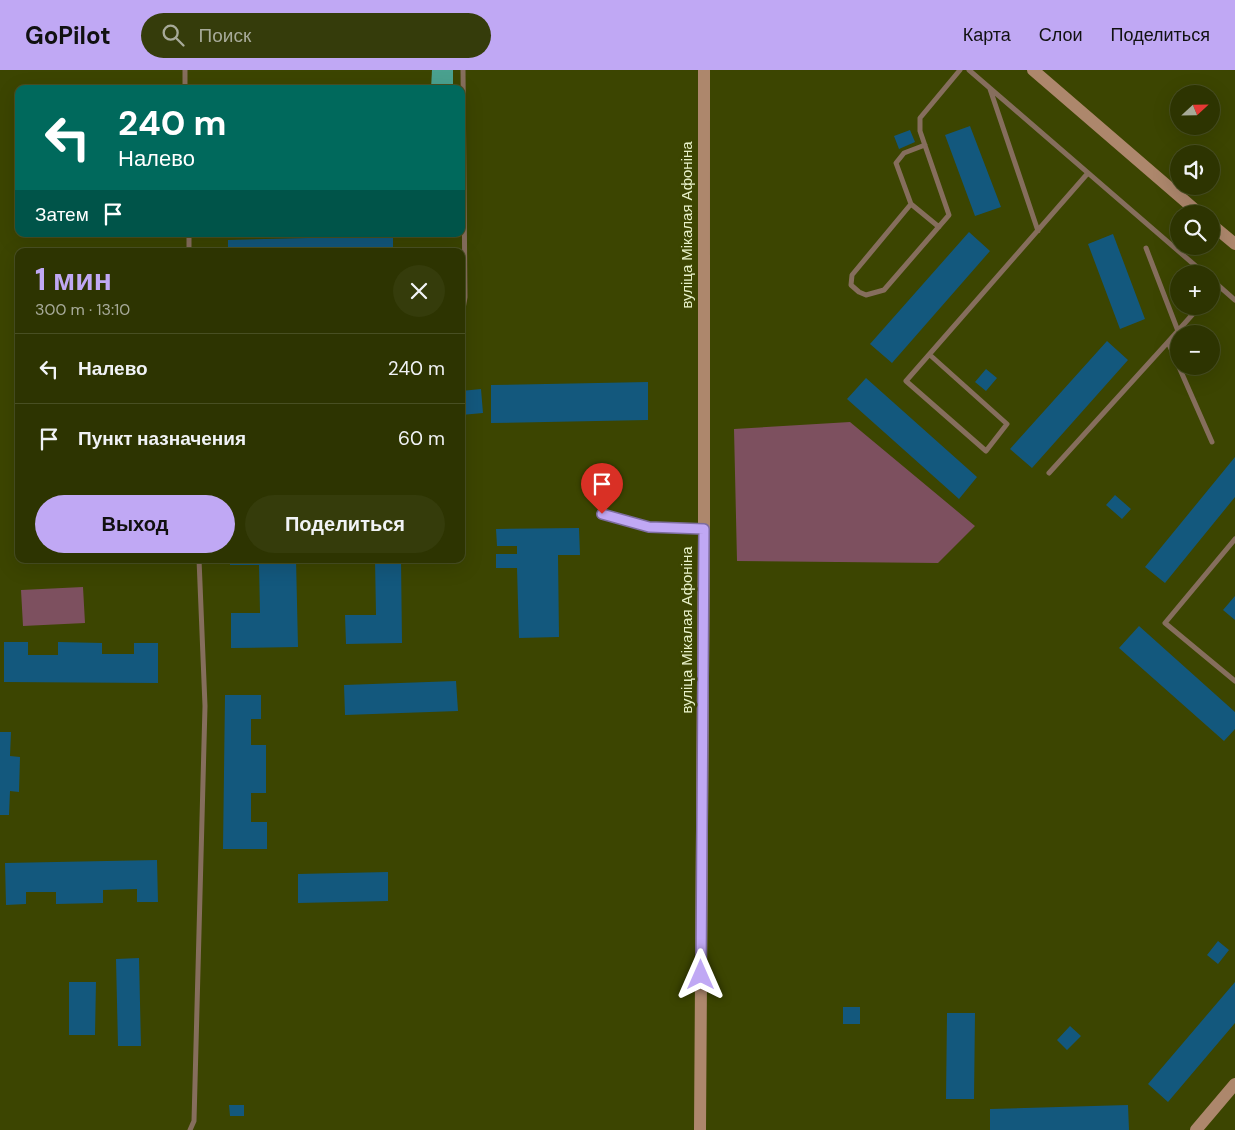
<!DOCTYPE html>
<html lang="ru">
<head>
<meta charset="utf-8">
<style>
	:root { --surface:#2d3401; --page:#353c0b; --text:#f1f3f6; --muted:#a7aa99; --line:#484f23; --accent:#c0a8f4 }
	body { margin:0; font-family:"DM Sans",sans-serif; background:var(--page); color:var(--text); height:100vh; display:flex; flex-direction:column; font-size:19px; white-space:nowrap }
	* { box-sizing:border-box; margin:0 }
	p { font-size:16px; color:var(--muted) }
	.icon { flex:none; width:28px; height:28px; fill:none; stroke:currentColor; stroke-width:2; stroke-linecap:round; stroke-linejoin:round }
	.map { position:relative; flex:1; overflow:hidden }
	.panel { position:absolute; left:15px; top:178px; width:450px; height:315px; display:flex; flex-direction:column; background:var(--surface); border-radius:10px; box-shadow:0 5px 20px #0002,0 0 0 1px var(--line) }
	.panel>* { flex:none }
	.top-card { position:absolute; left:15px; top:15px; width:450px; height:152px; border-radius:10px; box-shadow:0 5px 20px #0002,0 0 0 1px var(--line); background:#00695c; color:#fff; overflow:hidden }
	.needle { width:32px; rotate:68deg }
	.fabs { position:absolute; left:1170px; top:15px; display:grid; gap:10px }
	.fabs a { display:grid; place-items:center; width:50px; height:50px; border-radius:50%; background:var(--surface); box-shadow:0 5px 20px #0002,0 0 0 1px var(--line); font-size:25px }
	.pin { position:absolute; display:grid; place-items:center; width:42px; height:42px; color:#fff; margin:-51px -21px; border-radius:50% 50% 50% 0; rotate:-45deg; box-shadow:0 0 5px #0007 }
	.pin .icon { rotate:45deg }
	.me { position:absolute; width:55px; margin:-28px; rotate:0deg; stroke-linejoin:round; filter:drop-shadow(0 0 4px #0008) }
	.turn { display:flex; align-items:center; gap:18px; height:105px; padding:0 20px; font-size:22px }
	.turn .icon { width:65px; height:65px; stroke-width:2.5 }
	.turn b { display:block; font-size:35px; line-height:42px }
	.then { display:flex; align-items:center; height:48px; padding:0 20px; background:#0003; gap:10px; font-size:19px }
	.round { display:grid; place-items:center; flex:none; width:52px; height:52px; border-radius:26px; background:var(--page) }
	.overview { display:flex; align-items:center; justify-content:space-between; height:85px; padding:0 20px }
	h1 { font-size:30px; font-weight:800; line-height:38px; color:var(--accent) }
	.button { display:flex; gap:10px; margin-top:auto; padding:10px 20px }
	.button a { flex:1; height:58px; border-radius:30px; background:var(--accent); color:#111; font-size:20px; font-weight:800; line-height:58px; text-align:center }
	.button a+a { background:var(--page); color:var(--text) }
	ul { padding:0; list-style:none }
	li { display:flex; align-items:center; gap:15px; height:70px; padding:0 20px; border-top:1px solid var(--line) }
	li div { flex:1 }
	li b { display:block; font-size:19px }
	li em { font-style:normal }
	header { display:flex; align-items:center; gap:30px; box-sizing:border-box; height:70px; padding:0 25px; background:var(--accent); color:#111 }
	header strong { font-size:24px }
	nav { display:flex; gap:28px; margin-inline-start:auto; font-size:18px }
	.search { width:350px; height:45px; background:var(--page); display:flex; align-items:center; gap:12px; box-sizing:border-box; padding:0 18px; border-radius:28px; color:var(--muted); font-size:19px }
	.map>svg:first-child { display:block }
</style>
</head>
<body>
<header>
<strong>GoPilot</strong>
<div class="search"><svg class="icon" aria-label="search" viewBox="0 0 24 24"><circle cx="10" cy="10" r="6"/><path d="M15 15l6 6"/></svg>Поиск</div>
<nav><a>Карта</a><a>Слои</a><a>Поделиться</a></nav>
</header>
<div class="map">
<svg width="1235" height="1060" viewBox="0 0 1235 1060">
	<rect width="100%" height="100%" fill="#3c4501"/>
	<!-- green -->
	<path fill="#7d505f" d="M850,352L975,456L938,493L737,491L734,359Z
		M83,517L85,553L23,556L21,520Z"/>
	<!-- water -->
	<path fill="#4aa18f" d="M432,0H453V19H431Z"/>
	<!-- building -->
	<path fill="#13587d" d="M970,56L1001,137L975,146L945,65Z
		M910,60L915,72L899,79L894,66Z
		M969,162L990,181L892,293L870,274Z
		M1113,164L1145,249L1120,259L1088,174Z
		M393,166V181H228V170Z
		M1107,271L1128,290L1032,398L1010,379Z
		M986,299L997,308L986,321L975,312Z
		M866,308L977,407L959,429L847,329Z
		M648,312V350L491,353V315Z
		M481,319L483,343L461,345V321Z
		M1235,387V427L1165,513L1145,497Z
		M1115,425L1131,439L1122,449L1106,435Z
		M579,458L580,485H558L559,567L519,568L517,498H496V484H517V476H497L496,459Z
		M230,489H296L298,577L231,578V543H260L259,495H230Z
		M375,489H401L402,573L346,574L345,545H376Z
		M1235,526V550L1223,540Z
		M1139,556L1235,642V659L1224,671L1119,578Z
		M4,572H28V585H58V572L102,573V584H134V573H158V613L4,612Z
		M456,611L458,641L345,645L344,615Z
		M225,625H261V649H251V675H266V723H251V752H267V779H223Z
		M0,662H11L10,686L20,687L19,722L10,721L9,745H0Z
		M157,790L158,832H137V819L103,820V833L56,834V822H26V834L6,835L5,793Z
		M388,802V831L298,833V804Z
		M1218,871L1229,880L1218,894L1207,885Z
		M139,888L141,976H118L116,889Z
		M69,912H96L95,965H69Z
		M1235,912V953L1168,1032L1148,1014Z
		M843,937H860V954H843Z
		M947,943H975L974,1029H946Z
		M1070,956L1081,966L1067,980L1057,970Z
		M229,1035H244V1046H230Z
		M1128,1035L1129,1060H990V1039Z"/>
	<g fill="none" stroke-linecap="round" stroke-linejoin="round">
		<!-- lane -->
		<path stroke="#866e5d" stroke-width="5" d="M185,0V19
			M969,0L1205,204
			M990,19L1038,161
			M925,75L904,83L896,93L911,134L939,157
			M911,134L852,205L851,215L859,222L866,225L884,220L949,145L920,61V48L960,0
			M189,164V181
			M1146,178L1178,261
			M1211,209L1235,230
			M1211,223L1218,215
			M1200,236L1168,272L1212,372
			M461,240L463,239L465,227L463,0
			M930,285L1007,354L986,381L906,311L1088,103
			M1049,403L1168,272
			M602,444L649,457L704,459
			M1235,469L1165,553L1235,611
			M190,1060L194,1051L205,636L199,489"/>
		<!-- secondary -->
		<path stroke="#ad876c" stroke-width="12" d="M1033,0L1200,144
			M1211,154L1235,174
			M700,1060L704,459V0
			M1196,1060L1235,1014"/>
	</g>
	<g fill="none" stroke-linecap="round" stroke-linejoin="round">
		<defs>
			<path id="route" d="M602,444L649,457L704,459L701,905"/>
		</defs>
		<!-- route casing -->
		<use href="#route" stroke="#7d6d9f" stroke-width="12"/>
		<!-- route -->
		<use href="#route" stroke="#c0a8f4" stroke-width="9"/>
	</g>
	<g text-anchor="middle" stroke-width="5" stroke-linejoin="round" paint-order="stroke">
		<!-- street labels -->
		<g font-size="15" fill="#e9f2ca" stroke="#3c4501">
			<text transform="translate(687 155) rotate(-90)" y="5">вуліца Мікалая Афоніна</text>
			<text transform="translate(687 560) rotate(-90)" y="5">вуліца Мікалая Афоніна</text>
		</g>
	</g>
</svg>
<div class="fabs">
<a><svg class="needle" viewBox="-14 -14 28 28"><path d="M0-13l5 13h-10z" fill="#e53935"/><path d="M0 13l5-13h-10z" fill="#a7aa99"/></svg></a>
<a><svg class="icon" aria-label="sound" viewBox="0 0 24 24"><path d="M4 9h4l5-4v14l-5-4H4zM17 9q2 3 0 6"/></svg></a>
<a><svg class="icon" aria-label="search" viewBox="0 0 24 24"><circle cx="10" cy="10" r="6"/><path d="M15 15l6 6"/></svg></a>
<a>+</a>
<a>−</a>
</div>
<div class="pin" style="left:602px;top:444px;background:#d93025"><svg class="icon" aria-label="arrive" viewBox="0 0 24 24"><path d="M6 21V4h12l-3 4 3 4H6"/></svg></div>
<svg class="me" style="left:701px;top:905px" viewBox="-20 -20 40 40"><path d="M0-17L14 15 0 8-14 15z" fill="#c0a8f4" stroke="#fff" stroke-width="4"/></svg>
<div class="top-card">
<div class="turn"><svg class="icon" aria-label="left" viewBox="0 0 24 24"><path d="M17 20v-9H6M10 6l-5 5 5 5"/></svg><div><b>240 m</b>Налево</div></div>
<div class="then">Затем<svg class="icon" aria-label="arrive" viewBox="0 0 24 24"><path d="M6 21V4h12l-3 4 3 4H6"/></svg></div>
</div>
<section class="panel">
<div class="overview"><div><h1>1 мин</h1><p>300 m · 13:10</p></div><a class="round"><svg class="icon" aria-label="close" viewBox="0 0 24 24"><path d="M6 6l12 12M18 6L6 18"/></svg></a></div>
<ul>
<li><svg class="icon" aria-label="left" viewBox="0 0 24 24"><path d="M17 20v-9H6M10 6l-5 5 5 5"/></svg><div><b>Налево</b></div><em>240 m</em></li>
<li><svg class="icon" aria-label="arrive" viewBox="0 0 24 24"><path d="M6 21V4h12l-3 4 3 4H6"/></svg><div><b>Пункт назначения</b></div><em>60 m</em></li>
</ul>
<div class="button"><a>Выход</a><a>Поделиться</a></div>
</section>
</div>
</body>
</html>
